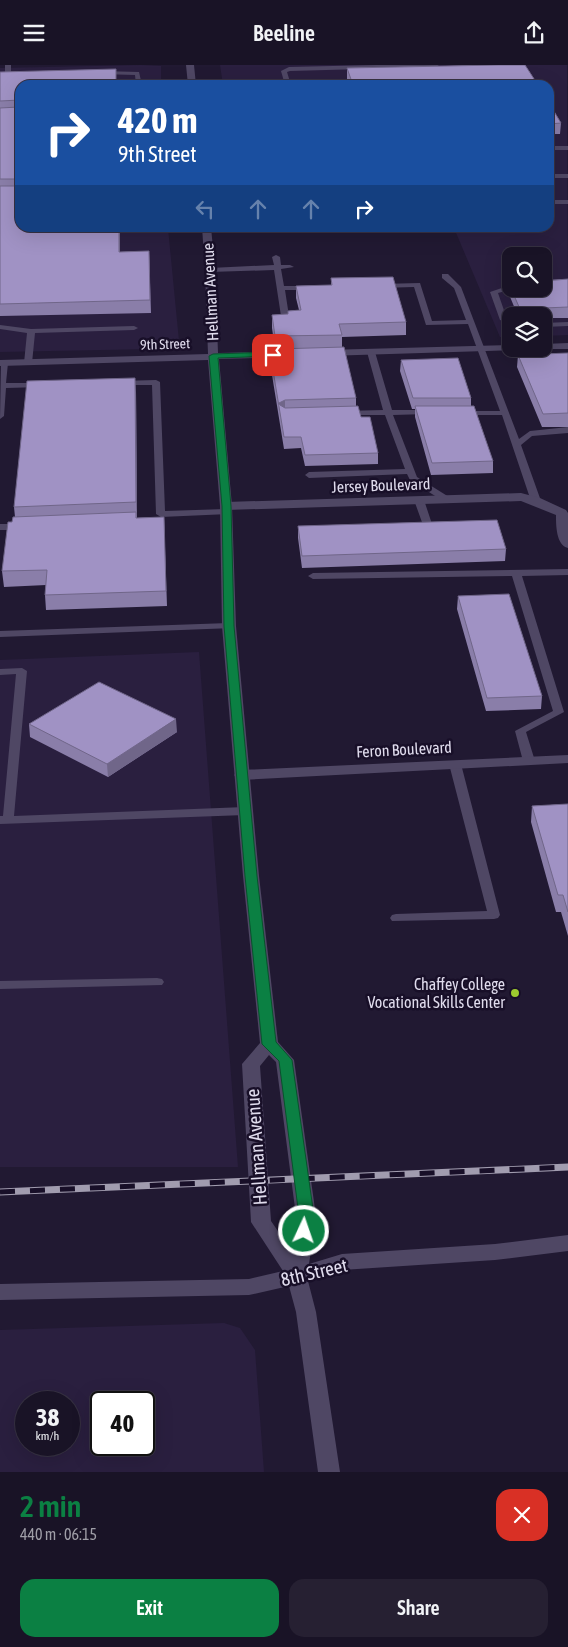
<!DOCTYPE html>
<html lang="en">
<head>
<meta charset="utf-8">
<style>
	:root { --surface:#191326; --page:#262032; --text:#f1f3f6; --muted:#9f9ea7; --line:#373243; --accent:#0b8043 }
	body { margin:0; font-family:"Asap Condensed",sans-serif; background:var(--page); color:var(--text); height:100vh; display:flex; flex-direction:column; font-size:19px; white-space:nowrap }
	* { box-sizing:border-box; margin:0 }
	p { font-size:16px; color:var(--muted) }
	.icon { flex:none; width:28px; height:28px; fill:none; stroke:currentColor; stroke-width:2; stroke-linecap:round; stroke-linejoin:round }
	.map { position:relative; height:1407px; overflow:hidden }
	.sheet { display:flex; flex-direction:column; background:var(--surface); flex:1 }
	.sheet>* { flex:none }
	.guide { position:absolute; left:15px; top:15px; width:539px; height:152px; border-radius:15px; box-shadow:0 5px 20px #0002,0 0 0 1px var(--line); background:#1a4fa0; color:#fff; overflow:hidden }
	.tools { position:absolute; left:502px; top:182px; display:grid; gap:10px }
	.tools a { display:grid; place-items:center; width:50px; height:50px; border-radius:10px; background:var(--surface); box-shadow:0 5px 20px #0002,0 0 0 1px var(--line); font-size:25px }
	.speed { position:absolute; left:15px; top:1326px; display:flex; gap:10px; font-size:25px; font-weight:700; text-align:center }
	.speed>* { display:grid; place-content:center; width:65px; height:65px; border-radius:50%; background:var(--surface); box-shadow:0 5px 20px #0002,0 0 0 1px var(--line); line-height:1 }
	.speed small { font-size:12px; font-weight:400 }
	.speed .limit { border:2px solid #111; border-radius:8px; background:#fff; color:#111 }
	.pin { position:absolute; display:grid; place-items:center; width:42px; height:42px; color:#fff; margin:-21px; border-radius:10px; box-shadow:0 2px 8px #0006 }
	.me { position:absolute; width:55px; margin:-28px; rotate:3deg; stroke-linejoin:round; filter:drop-shadow(0 0 4px #0008) }
	.turn { display:flex; align-items:center; gap:18px; height:105px; padding:0 20px; font-size:22px }
	.turn .icon { width:65px; height:65px; stroke-width:2.5 }
	.turn b { display:block; font-size:35px; line-height:42px }
	.lanes { display:flex; align-items:center; height:48px; padding:0 20px; background:#0003; justify-content:center; gap:25px; direction:ltr }
	.lanes .off { opacity:.35 }
	.round { display:grid; place-items:center; flex:none; width:52px; height:52px; border-radius:15px; background:var(--page) }
	.headline { display:flex; align-items:center; justify-content:space-between; height:85px; padding:0 20px }
	h1 { font-size:30px; font-weight:600; line-height:38px; color:var(--accent) }
	.cta { display:flex; gap:10px; margin-top:auto; padding:10px 20px }
	.cta a { flex:1; height:58px; border-radius:15px; background:var(--accent); color:#fff; font-size:20px; font-weight:600; line-height:58px; text-align:center }
	.cta a+a { background:var(--page); color:var(--text) }
	header { display:flex; justify-content:space-between; align-items:center; height:65px; padding:0 20px; background:var(--surface); font-size:22px; font-weight:600 }
	.map>svg:first-child { display:block }
</style>
</head>
<body>
<header><svg class="icon" aria-label="menu" viewBox="0 0 24 24"><path d="M4 6h16M4 12h16M4 18h16"/></svg>Beeline<svg class="icon" aria-label="share" viewBox="0 0 24 24"><path d="M12 15V3M7 8l5-5 5 5M5 13v7h14v-7"/></svg></header>
<div class="map">
<svg width="568" height="1407" viewBox="0 0 568 1407">
	<rect width="100%" height="100%" fill="#211932"/>
	<!-- built -->
	<path fill="#2a1f3f" fill-rule="evenodd" d="M141,0L161,1V20H20V162L168,163L179,276L152,284L0,287V3Z
		M220,0H567L568,270L544,271V251H511V272H500L454,163L549,162V20H223ZM511,191H544V224H511Z
		M199,587L238,1102H0V595Z
		M224,1258L240,1263L255,1285L264,1407H0V1265ZM26,1338H69V1380H26ZM101,1338H144V1380H101Z"/>
	<g fill="none" stroke-linecap="round" stroke-linejoin="round">
		<!-- lane -->
		<path fill="#4f4764" fill-rule="evenodd" d="M5,0H11V10L0,12V8H5Z
			M376,0H439L436,2L290,6L287,7L291,20H285L281,6L289,2Z
			M102,6L139,7L142,20H136L135,10L100,9Z
			M549,81H568V85H549Z
			M549,109H568V113H549Z
			M549,135H568V139H549Z
			M276,190L280,192L281,200H290L294,202L281,204L284,221H312L316,223L312,225H285L289,251L285,253L281,251L274,205L210,207L206,205L210,203L274,200L272,192Z
			M442,209H448L461,222L519,374L530,366L568,362V368L532,371L521,380L541,436L539,438H533L531,436L502,350H462L458,348L462,346H500L468,259L426,260L414,222L380,223L376,221L380,219L420,218L432,256L466,255L454,223L442,213Z
			M511,220V224H513L498,228L507,254L511,255V259L500,255L490,227Z
			M568,257V261L544,262V258Z
			M0,260L31,264L134,261L138,263L134,265L35,268L32,298L28,300L24,298L27,268L0,264Z
			M368,285L375,287L392,345H428L432,347L428,349L393,350L417,412L449,432V436H443L410,415L407,409L309,413L305,410L309,407L405,404L385,350H344L340,348L344,346L383,345L367,287Z
			M1,296L8,298L6,318H42L46,320L42,322L6,323L4,351L0,354Z
			M156,315L160,317L165,446L226,444L231,447L229,449L161,452L156,449L152,320H120L116,318L120,316Z
			M419,432L424,435L433,462L431,464L418,466L413,463L415,461L423,460L414,435Z
			M0,459H21L26,462L21,465H0Z
			M568,504V510L522,511L564,647L526,667L535,696L529,699L523,696L515,666L553,646L512,511L313,514L308,511L313,508Z
			M229,558L233,559L234,561L233,563L0,572V566Z
			M22,603L27,606L14,751L245,742L251,746L245,750L0,759V751H3L16,609L0,610V604Z
			M455,696L461,699L500,850L498,853L494,854L392,856L390,853L392,850L396,849L487,846L449,699Z
			M157,913L162,914L164,917L162,920L0,924V916Z"/>
		<!-- street -->
		<path fill="#4f4764" fill-rule="evenodd" d="M521,428L540,433L566,445L568,448V483C556,480 556,460 556,450L521,436L226,445L220,441L226,437Z
			M568,690V698L242,715L237,713L234,710L237,707L242,705Z"/>
		<!-- secondary -->
		<path fill="#4f4764" fill-rule="evenodd" d="M186,0H194L196,20H188Z
			M202,162H211L215,205L218,288L296,286L301,289L296,292L219,294L232,441L236,561L259,811L278,977L294,995L316,1151L309,1199L342,1189L495,1179L568,1170V1186L495,1195L342,1205L308,1216L316,1247L340,1407H318L296,1247L289,1221L249,1230L0,1235V1219L249,1214L283,1206L251,1157L242,999L260,978L243,811L222,561L220,441L208,295L0,301V295L208,289L205,205ZM269,990L276,997L296,1151L291,1185L271,1156L260,1001Z
			M568,278V284H540H544V279Z
			M511,280V284H516L515,285L326,291L321,288L326,285Z"/>
		<defs>
			<path id="rail" d="M0,1127L568,1102"/>
		</defs>
		<!-- rail casing -->
		<use href="#rail" stroke="#a19caf" stroke-width="7"/>
		<!-- rail -->
		<use href="#rail" stroke="#180f28" stroke-width="5" stroke-dasharray="15" stroke-linecap="butt"/>
	</g>
	<!-- wall -->
	<path fill="#8a7ea9" d="M495,0H525L538,20H349L347,14V3Z
		M0,7L20,20V162L120,187L149,186L151,248L0,251Z
		M549,38L561,58L560,69H549Z
		M331,213L406,257V270L342,272V282L356,333V341L378,388V399L305,401L301,383L284,384L272,310V299H278L277,285H275L272,263V250L288,249V246L299,245L296,233V221L331,220Z
		M568,214V253H544V251H518L508,227V217Z
		M568,288V362H542L517,302L518,290Z
		M401,295L471,333V341L493,396V408L431,410L415,352V344H412L400,306Z
		M136,326L137,453L164,452L167,541L46,545L45,530L46,520L4,522L2,506L12,457L15,452L14,442Z
		M298,461L506,484L505,496L302,503L298,473Z
		M458,531L542,631L541,644L486,646L457,544Z
		M29,659L177,667L108,712L30,672Z
		M568,739V871L561,847H556L531,757L532,741Z"/>
	<!-- shaded-wall -->
	<path fill="#706689" d="M119,162H120V199L119,187Z
		M135,313L136,326L137,452L136,437Z
		M285,335V346L279,343V338Z
		M176,654L177,667L108,712L107,699Z"/>
	<!-- building -->
	<path fill="#a092c4" stroke="#706689" d="M498,0H525L538,20H353L347,3Z
		M116,4V20H20V35L0,36V7Z
		M20,38V117L19,114H0V43L19,42Z
		M549,38L561,58L549,59Z
		M20,120V162H119V187L149,186L150,235L0,239V121H19Z
		M393,212L406,257L339,259L342,270L275,271L272,250L288,249V246L301,245L296,221L332,220L331,213Z
		M568,214V242L520,244L508,217H511V224H544V216Z
		M344,282L356,333L285,335L279,338L280,340L285,343L358,341L361,352H370L378,388L305,390L301,372H284L272,299H279L277,284Z
		M568,288V348L543,349L518,290Z
		M458,293L471,333H413L401,295Z
		M135,313L136,437L14,442L27,316Z
		M415,341H474L493,396L432,398Z
		M136,447V453L164,452L166,526L45,530L47,505L2,506L8,457H12L13,452Z
		M497,455L506,484L302,491L298,461Z
		M509,529L542,631L487,633L458,531Z
		M99,617L176,654L107,699L29,659Z
		M568,739V847L563,830H558L532,741Z"/>
	<!-- route -->
	<path fill="#0b8043" stroke="#07532c" d="M273,287L277,290L275,291L218,293L231,441L234,561L257,811L276,977L292,995L314,1151L310,1170L304,1172L299,1170L297,1166L299,1151L279,996L262,979L245,811L224,561L222,441L209,291L213,289Z"/>
	<!-- markers -->
	<circle fill="#9eca2f" stroke="#180f28" stroke-width="2" cx="515" cy="928" r="5"/>
	<g text-anchor="middle" stroke-width="5" stroke-linejoin="round" paint-order="stroke">
		<!-- far-street labels -->
		<g font-size="14" fill="#e0dced" stroke="#180f28">
			<text transform="translate(165 279) rotate(-2)" y="5">9th Street</text>
		</g>
		<!-- street labels -->
		<g font-size="16" fill="#e0dced" stroke="#180f28">
			<text transform="translate(210 227) rotate(-93)" y="6">Hellman Avenue</text>
			<text transform="translate(381 420) rotate(-2)" y="6">Jersey Boulevard</text>
			<text transform="translate(404 684) rotate(-3)" y="6">Feron Boulevard</text>
		</g>
		<!-- poi labels -->
		<g font-size="16" fill="#e0dced" stroke="#180f28" text-anchor="end">
			<text x="505" y="925">Chaffey College<tspan x="505" dy="18">Vocational Skills Center</tspan></text>
		</g>
		<!-- near-street labels -->
		<g font-size="19" fill="#e0dced" stroke="#180f28">
			<text transform="translate(256 1082) rotate(-94)" y="7">Hellman Avenue</text>
			<text transform="translate(314 1207) rotate(-13)" y="7">8th Street</text>
		</g>
	</g>
</svg>
<div class="tools">
<a><svg class="icon" aria-label="search" viewBox="0 0 24 24"><circle cx="10" cy="10" r="6"/><path d="M15 15l6 6"/></svg></a>
<a><svg class="icon" aria-label="layers" viewBox="0 0 24 24"><path d="M12 4l9 5-9 5-9-5zM3 14l9 5 9-5"/></svg></a>
</div>
<div class="speed"><div>38<small>km/h</small></div><div class="limit">40</div></div>
<div class="pin" style="left:273px;top:290px;background:#d93025"><svg class="icon" aria-label="arrive" viewBox="0 0 24 24"><path d="M6 21V4h12l-3 4 3 4H6"/></svg></div>
<svg class="me" style="left:304px;top:1166px" viewBox="-20 -20 40 40"><circle r="17" fill="#0b8043" stroke="#fff" stroke-width="3"/><path d="M0-11L8 9 0 5-8 9z" fill="#fff"/></svg>
<div class="guide">
<div class="turn"><svg class="icon" aria-label="right" viewBox="0 0 24 24"><path d="M7 20v-9h11M14 6l5 5-5 5"/></svg><div><b>420 m</b>9th Street</div></div>
<div class="lanes"><svg class="icon off" aria-label="left" viewBox="0 0 24 24"><path d="M17 20v-9H6M10 6l-5 5 5 5"/></svg><svg class="icon off" aria-label="ahead" viewBox="0 0 24 24"><path d="M12 20V5M6 11l6-6 6 6"/></svg><svg class="icon off" aria-label="ahead" viewBox="0 0 24 24"><path d="M12 20V5M6 11l6-6 6 6"/></svg><svg class="icon" aria-label="right" viewBox="0 0 24 24"><path d="M7 20v-9h11M14 6l5 5-5 5"/></svg></div>
</div>
</div>
<section class="sheet">
<div class="headline"><div><h1>2 min</h1><p>440 m · 06:15</p></div><a class="round" style="background:#d93025;color:#fff"><svg class="icon" aria-label="close" viewBox="0 0 24 24"><path d="M6 6l12 12M18 6L6 18"/></svg></a></div>
<div class="cta"><a>Exit</a><a>Share</a></div>
</section>
</body>
</html>
